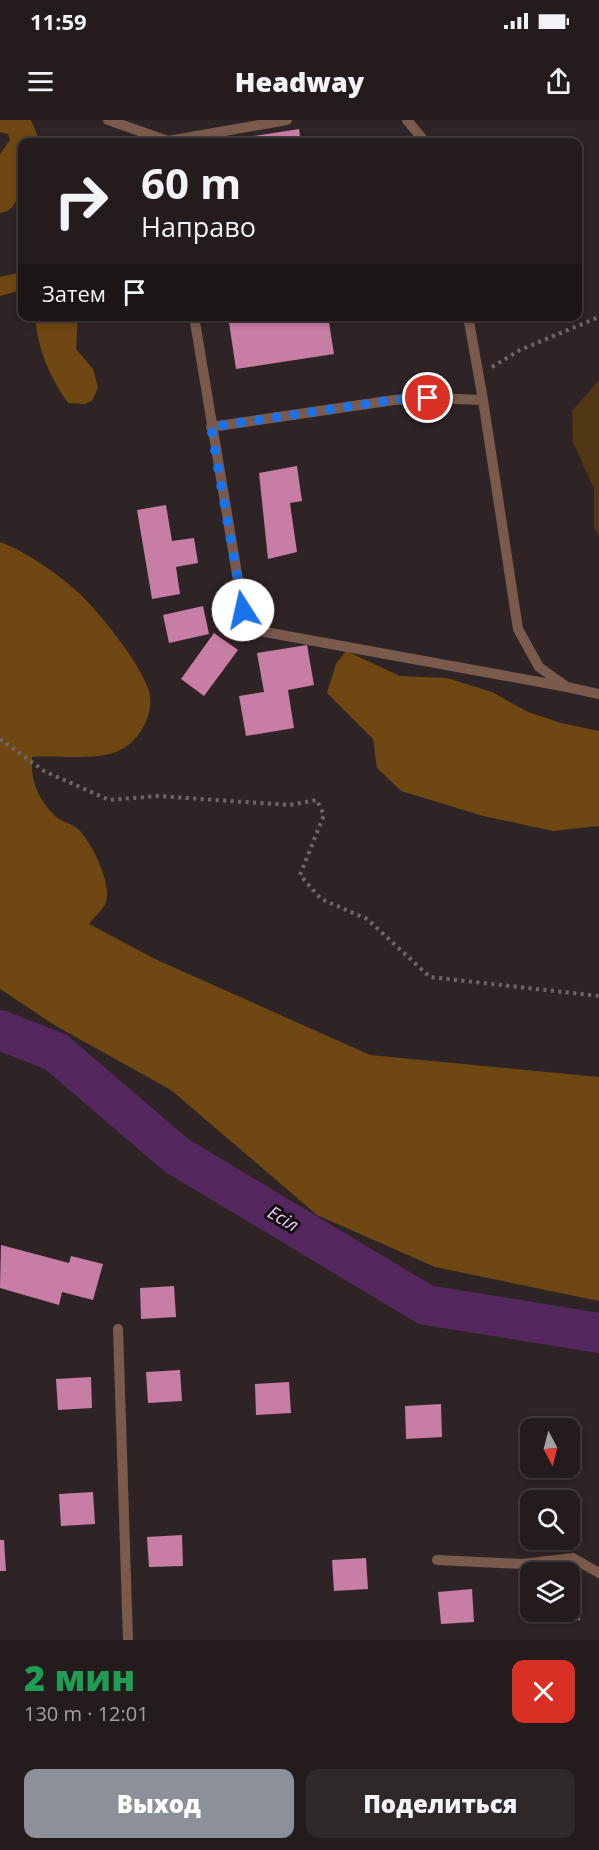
<!DOCTYPE html>
<html lang="ru">
<head>
<meta charset="utf-8">
<style>
	:root { --surface:#231b1c; --page:#2f2829; --text:#f1f3f6; --muted:#a3a1a3; --line:#40393b; --accent:#8c9099 }
	body { margin:0; font-family:"Open Sans",sans-serif; background:var(--page); color:var(--text); height:100vh; display:flex; flex-direction:column; font-size:22px; white-space:nowrap }
	* { box-sizing:border-box; margin:0 }
	p { font-size:20px; color:var(--muted) }
	.icon { flex:none; width:33px; height:33px; fill:none; stroke:currentColor; stroke-width:2; stroke-linecap:round; stroke-linejoin:round }
	.map { position:relative; height:1520px; overflow:hidden }
	.details { display:flex; flex-direction:column; background:var(--surface); flex:1 }
	.details>* { flex:none }
	.top-card { position:absolute; left:18px; top:18px; width:564px; height:183px; border-radius:12px; box-shadow:0 3px 9px #0003,0 0 0 2px var(--line); background:#231b1c; color:var(--text); overflow:hidden }
	.needle { width:39px; rotate:173deg }
	.fabs { position:absolute; left:520px; top:1298px; display:grid; gap:12px }
	.fabs a { display:grid; place-items:center; width:60px; height:60px; border-radius:12px; background:var(--surface); box-shadow:0 3px 9px #0003,0 0 0 2px var(--line); font-size:30px }
	.pin { position:absolute; display:grid; place-items:center; width:51px; height:51px; color:#fff; margin:-26px; border:3px solid #fff; border-radius:50%; box-shadow:0 2px 6px #0007 }
	.me { position:absolute; width:66px; margin:-33px; rotate:350deg; stroke-linejoin:round; filter:drop-shadow(0 0 4px #0008) }
	.turn { display:flex; align-items:center; gap:21px; height:126px; padding:0 24px; font-size:27px }
	.turn .icon { width:78px; height:78px; stroke-width:2.5 }
	.turn b { display:block; font-size:42px; line-height:51px }
	.then { display:flex; align-items:center; height:57px; padding:0 24px; background:#0003; gap:12px; font-size:22px }
	.round { display:grid; place-items:center; flex:none; width:63px; height:63px; border-radius:12px; background:var(--page) }
	.head { display:flex; align-items:center; justify-content:space-between; height:102px; padding:0 24px }
	h1 { font-size:36px; font-weight:800; line-height:45px; color:#1e9e55 }
	.button { display:flex; gap:12px; margin-top:auto; padding:12px 24px }
	.button a { flex:1; height:69px; border-radius:12px; background:var(--accent); color:#fff; font-size:24px; font-weight:800; line-height:69px; text-align:center }
	.button a+a { background:var(--page); color:var(--text) }
	.status { display:flex; justify-content:space-between; align-items:center; height:42px; padding:0 30px; background:var(--surface); direction:ltr }
	.status svg { height:16px; fill:currentColor }
	header { display:flex; justify-content:space-between; align-items:center; height:78px; padding:0 24px; background:var(--surface); font-size:27px; font-weight:800 }
	.map>svg:first-child { display:block }
</style>
</head>
<body>
<div class="status"><b>11:59</b><svg viewBox="0 0 49 12"><path d="M0 12V9h3v3zM5 12V6h3v6zM10 12V3h3v9zM15 12V0h3v12zM26 1h20v11H26zM47 4h2v5h-2z"/></svg></div>
<header><svg class="icon" aria-label="menu" viewBox="0 0 24 24"><path d="M4 6h16M4 12h16M4 18h16"/></svg>Headway<svg class="icon" aria-label="share" viewBox="0 0 24 24"><path d="M12 15V3M7 8l5-5 5 5M5 13v7h14v-7"/></svg></header>
<div class="map">
<svg width="599" height="1520" viewBox="0 0 599 1520">
	<rect width="100%" height="100%" fill="#2f2425"/>
	<!-- green -->
	<path fill="#523715" d="M599,260V416L594,408V369L573,322L572,291Z"/>
	<!-- forest -->
	<path fill="#6e4712" d="M0,0H31L40,22H22V75L18,74C16,84 11,92 0,93V34L10,20L8,14L0,12Z
		M22,152V170L0,176V157Z
		M35,197H78L76,229L93,249L98,267L93,280L85,284L68,283C49,256 38,230 35,197Z
		M0,422C26,431 64,458 83,477C102,496 142,546 149,571C155,593 140,622 118,631C97,641 55,635 32,637C30,659 38,680 55,696C61,702 72,703 79,710C92,723 112,764 106,782C103,790 94,797 89,804L155,839L370,935L599,957V1181L435,1147L317,1095L171,970L56,906L0,869Z
		M346,531L400,556L447,558L492,572L528,592L561,603L599,611V706L553,711L483,696L401,671L377,648L373,619L327,573L336,544Z"/>
	<g fill="none" stroke-linecap="round" stroke-linejoin="round">
		<!-- river -->
		<path stroke="#55275f" stroke-width="40" d="M0,910L56,932L176,1035L426,1185L599,1213"/>
	</g>
	<!-- building -->
	<path fill="#c87da5" d="M299,9L301,22H227V20Z
		M228,196H328L334,234L236,249Z
		M297,346L302,381L290,383L297,432L268,439L259,353Z
		M166,385L172,421L194,418L198,443L176,447L180,474L152,479L137,390Z
		M203,486L209,514L169,523L163,495Z
		M214,513L238,530L204,576L181,559Z
		M307,525L314,565L288,570L294,608L246,616L239,576L264,572L257,533Z
		M1,1125L69,1143L71,1136L103,1144L93,1180L62,1172L59,1185L0,1168Z
		M174,1166L176,1197L141,1199L140,1168Z
		M180,1250L182,1281L148,1283L146,1252Z
		M91,1257L92,1288L58,1290L56,1259Z
		M289,1262L291,1293L256,1295L255,1264Z
		M441,1284L442,1317L406,1319L405,1286Z
		M527,1317H531V1351H529Z
		M93,1372L95,1404L61,1406L59,1374Z
		M182,1415L183,1446L149,1447L147,1417Z
		M0,1420H4L6,1451H0Z
		M366,1438L368,1469L334,1471L332,1440Z
		M472,1469L474,1502L441,1504L438,1472Z
		M578,1469L580,1500L546,1502L545,1491H570V1470Z"/>
	<g fill="none" stroke-linecap="round" stroke-linejoin="round">
		<!-- path -->
		<path stroke="#716768" stroke-width="4" stroke-dasharray="3 4.5" stroke-linecap="butt" d="M492,247L520,230L599,197
			M0,619L44,651L109,680L158,676L289,685L317,680L324,695L300,755L321,779L367,799L430,857L599,876"/>
		<!-- service -->
		<path stroke="#7a5a4d" stroke-width="10" d="M108,0L168,21L287,0
			M407,0L425,22
			M194,196L243,490L250,504L265,512L567,567
			M468,196L483,280
			M211,307L394,280L428,278L483,280L518,509L539,547L567,567L599,574
			M118,1209L128,1520
			M437,1440L522,1444L573,1438L599,1453"/>
	</g>
	<g fill="none" stroke-linecap="round" stroke-linejoin="round">
		<!-- route -->
		<path stroke="#1a73e8" stroke-width="10" stroke-dasharray="0 18" d="M243,490L211,307L394,280L428,278"/>
	</g>
	<g text-anchor="middle" stroke-width="6" stroke-linejoin="round" paint-order="stroke">
		<!-- water labels -->
		<g font-size="18" font-style="italic" fill="#f4cbfe" stroke="#130f0f">
			<text transform="translate(283 1099) rotate(31)" y="6">Есіл</text>
		</g>
	</g>
</svg>
<div class="fabs">
<a><svg class="needle" viewBox="-14 -14 28 28"><path d="M0-13l5 13h-10z" fill="#e53935"/><path d="M0 13l5-13h-10z" fill="#a3a1a3"/></svg></a>
<a><svg class="icon" aria-label="search" viewBox="0 0 24 24"><circle cx="10" cy="10" r="6"/><path d="M15 15l6 6"/></svg></a>
<a><svg class="icon" aria-label="layers" viewBox="0 0 24 24"><path d="M12 4l9 5-9 5-9-5zM3 14l9 5 9-5"/></svg></a>
</div>
<div class="pin" style="left:428px;top:278px;background:#d93025"><svg class="icon" aria-label="arrive" viewBox="0 0 24 24"><path d="M6 21V4h12l-3 4 3 4H6"/></svg></div>
<svg class="me" style="left:243px;top:490px" viewBox="-20 -20 40 40"><circle r="19" fill="#fff"/><path d="M0-13L10 11 0 6-10 11z" fill="#1a73e8"/></svg>
<div class="top-card">
<div class="turn"><svg class="icon" aria-label="right" viewBox="0 0 24 24"><path d="M7 20v-9h11M14 6l5 5-5 5"/></svg><div><b>60 m</b>Направо</div></div>
<div class="then">Затем<svg class="icon" aria-label="arrive" viewBox="0 0 24 24"><path d="M6 21V4h12l-3 4 3 4H6"/></svg></div>
</div>
</div>
<section class="details">
<div class="head"><div><h1>2 мин</h1><p>130 m · 12:01</p></div><a class="round" style="background:#d93025;color:#fff"><svg class="icon" aria-label="close" viewBox="0 0 24 24"><path d="M6 6l12 12M18 6L6 18"/></svg></a></div>
<div class="button"><a>Выход</a><a>Поделиться</a></div>
</section>
</body>
</html>
